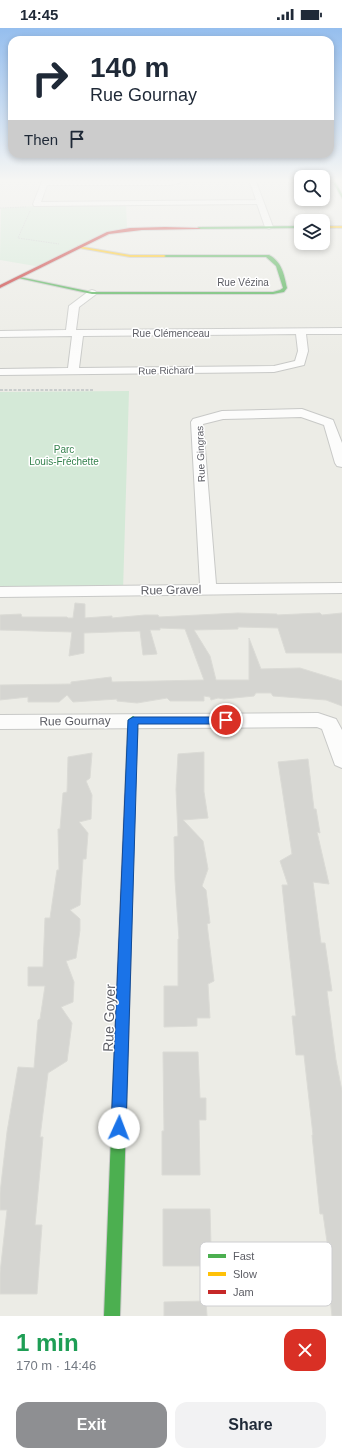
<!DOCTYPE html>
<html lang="en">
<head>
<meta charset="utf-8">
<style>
	:root { --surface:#fff; --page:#f2f2f3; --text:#1f2937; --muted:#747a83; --accent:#8e8f92 }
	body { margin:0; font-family:Helvetica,sans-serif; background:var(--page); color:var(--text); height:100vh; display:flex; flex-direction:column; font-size:15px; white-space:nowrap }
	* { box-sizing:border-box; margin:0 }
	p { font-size:13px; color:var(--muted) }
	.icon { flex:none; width:22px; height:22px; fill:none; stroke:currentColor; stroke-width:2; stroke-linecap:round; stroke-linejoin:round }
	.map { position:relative; height:1288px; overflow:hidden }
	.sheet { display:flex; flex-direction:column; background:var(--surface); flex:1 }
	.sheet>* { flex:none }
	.banner { position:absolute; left:8px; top:8px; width:326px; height:122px; border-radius:12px; box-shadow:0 2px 6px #0003; background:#fff; color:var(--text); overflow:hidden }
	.tools { position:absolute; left:294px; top:142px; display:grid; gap:8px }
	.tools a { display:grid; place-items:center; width:36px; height:36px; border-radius:8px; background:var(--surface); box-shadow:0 2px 6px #0003; font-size:20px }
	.pin { position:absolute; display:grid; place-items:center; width:34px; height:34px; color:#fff; margin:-17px; border:2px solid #fff; border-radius:50%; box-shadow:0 1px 4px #0007 }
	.me { position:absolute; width:44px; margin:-22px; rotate:2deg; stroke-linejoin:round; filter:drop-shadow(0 0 3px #0008) }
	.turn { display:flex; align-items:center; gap:14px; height:84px; padding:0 16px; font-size:18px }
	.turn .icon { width:52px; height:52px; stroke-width:2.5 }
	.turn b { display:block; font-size:28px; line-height:34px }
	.then { display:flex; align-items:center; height:38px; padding:0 16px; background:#0003; gap:8px; font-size:15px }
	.round { display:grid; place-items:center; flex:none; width:42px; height:42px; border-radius:12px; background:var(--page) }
	.head { display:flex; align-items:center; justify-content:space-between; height:68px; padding:0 16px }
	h1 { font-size:24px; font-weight:600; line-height:30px; color:#1e9e55 }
	.action { display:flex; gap:8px; margin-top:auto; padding:8px 16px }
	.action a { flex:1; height:46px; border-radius:12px; background:var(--accent); color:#fff; font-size:16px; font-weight:600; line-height:46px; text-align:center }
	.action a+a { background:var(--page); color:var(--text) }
	.status { display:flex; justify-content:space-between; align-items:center; height:28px; padding:0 20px; background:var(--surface); direction:ltr }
	.status svg { height:11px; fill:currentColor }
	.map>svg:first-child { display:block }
</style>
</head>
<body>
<div class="status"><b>14:45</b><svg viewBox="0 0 49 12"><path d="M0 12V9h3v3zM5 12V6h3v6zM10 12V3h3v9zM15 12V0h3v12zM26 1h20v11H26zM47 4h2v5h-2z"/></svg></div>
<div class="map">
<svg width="342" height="1288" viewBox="0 0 342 1288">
	<rect width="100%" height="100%" fill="#ecece6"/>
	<!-- green -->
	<path fill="#d4e9d7" d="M126,175L127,201L120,202L41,239L0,232L1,180L36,178V176Z
		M129,363L123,563L0,564V364Z"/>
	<!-- building -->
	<path fill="#d5d5d1" stroke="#dbdbd6" d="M75,575L85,576V590L112,588V590L145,587H158L159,589L238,585L277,586V587L320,585L322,587L342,585V625H286L278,600L238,599V601L194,602L210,628L216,652H249V610L261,641L300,640L342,653V678L326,672L273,668L271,665H256L254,668L224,671L218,670L211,672L210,669L204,668V673H170L167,670L137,675L117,673V671L73,674L67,667L59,674H28V669L0,672V657L71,656V654L111,649L112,654L204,652L185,601L160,600V602H150L157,626L143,627L140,603L84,605V625L69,628L72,604L0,602V587L21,586L22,589H67L68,590H73Z
		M204,724V764L208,790L183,792L203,813L208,841L202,858L206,862L210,895L207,896L214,953L208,956L210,990H197V998L164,999V958H178V911H179L175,852L174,809L178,808L176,761L178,726Z
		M92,725L90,750L86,753L92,767L91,791L79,794L88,805L86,831H83L80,877L70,882L80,891V902L76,930L66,933L74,954L73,974L61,979L72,995L67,1033L48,1045L40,1109H43L35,1197H42L37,1266H0V1245L7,1182H0V1165L7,1104L18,1039L34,1040L38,992L40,991L45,958H28V939H43L45,890H50L57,842H59L58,801H60L63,765L67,764L68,729Z
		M308,731L314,781H316L320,805L317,804L329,856L313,854L321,915H325L332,963H327L336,1032L342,1063V1288H332L326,1234H330L323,1186H320L312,1107H313L304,1027H296L292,988H296L282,857H288L280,833L292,826L278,734Z
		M163,1024H198L200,1070H206V1092H199L200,1147H162V1103H164Z
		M163,1181H210L211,1218H202V1238H163Z
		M206,1273L207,1288H164V1274Z"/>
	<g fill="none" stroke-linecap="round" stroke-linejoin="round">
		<defs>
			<path id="street" d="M43,151H49V153H171L178,151H184L182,154L171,157H47L41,174L256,172L249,151H255L273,199L269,201L265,199L257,176L34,178L33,176Z
				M92,262L95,263L97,265L95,267L79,279L76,302L342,300V306H306L308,323L304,337L274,344L0,347V341L68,340L72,308L0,309V303L66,302L69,278L89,263ZM296,306L298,323L295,333L274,338L79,340L83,308Z
				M302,381L333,392L342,415V439L337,438L335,435L324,397L301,389L223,391L203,396L216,556L342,555V565L0,569V559L200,557L191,394L193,391L222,383Z
				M318,685L336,691L342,702V740L335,737L322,701L317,699L0,701V687Z"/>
			<path id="fast" d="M331,151H334L342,166V170Z
				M301,198V200L199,201L197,200L199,199Z
				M164,227H269C282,234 284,246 287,260L284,264L273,266H92L18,250L20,249L92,264H273L280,262L283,260L276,238L266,229H162Z
				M133,688L136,690L138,692L135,764L134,767L130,768L126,767L125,764L128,692L130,690Z
				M121,1023L126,1025L128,1030L120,1288H104L114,1030L116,1025Z"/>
			<path id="slow" d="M323,198H342V200H323Z
				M78,218L130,227H164L166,228L164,229H130L79,220Z"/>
			<path id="jam" d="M165,199L201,200L199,201L142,202L109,206L0,260V257L107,204L130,200Z
				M130,760L134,761L135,764L128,1030L126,1035L121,1037L116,1035L114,1030L125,764L126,761Z"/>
		</defs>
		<!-- street casing -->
		<use href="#street" stroke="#c8c9c7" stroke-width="2"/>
		<!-- fast casing -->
		<use href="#fast" stroke="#c9c9c8" stroke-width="2"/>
		<!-- slow casing -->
		<use href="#slow" stroke="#c9c9c8" stroke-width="2"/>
		<!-- jam casing -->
		<use href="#jam" stroke="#c9c9c8" stroke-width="2"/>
		<!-- path-far1 -->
		<path stroke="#c9cdcc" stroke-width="1" stroke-dasharray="1.5 1" stroke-linecap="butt" d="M0,180L26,179
			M30,183L18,210L59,216"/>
		<!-- path -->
		<path stroke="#c9cdcc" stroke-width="2" stroke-dasharray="3 1.5" stroke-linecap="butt" d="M0,362H93"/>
		<!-- street -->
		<use href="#street" fill="#fcfcfb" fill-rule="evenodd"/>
		<!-- fast -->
		<use href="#fast" fill="#4caf50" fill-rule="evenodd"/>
		<!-- slow -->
		<use href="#slow" fill="#ffc107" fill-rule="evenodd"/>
		<!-- jam -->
		<use href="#jam" fill="#c62828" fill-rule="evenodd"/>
	</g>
	<!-- sky -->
	<linearGradient id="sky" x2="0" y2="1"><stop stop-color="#95beee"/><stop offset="0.46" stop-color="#f6f6f4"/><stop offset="1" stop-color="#f6f6f4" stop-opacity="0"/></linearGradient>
	<rect width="342" height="331" fill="url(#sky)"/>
	<!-- route -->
	<path fill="#1a73e8" stroke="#114b97" d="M133,689H226L230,692L226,696H138L126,1100L124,1105L119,1107L114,1105L111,1100L128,692Z"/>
	<g text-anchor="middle" stroke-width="3" stroke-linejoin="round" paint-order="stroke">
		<!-- far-street labels -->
		<g font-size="10" fill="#5c5d64" stroke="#fff">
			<text x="243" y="258">Rue Vézina</text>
			<text x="171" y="309">Rue Clémenceau</text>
			<text transform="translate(166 342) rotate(-1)" y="4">Rue Richard</text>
			<text transform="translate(200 426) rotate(-92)" y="4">Rue Gingras</text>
		</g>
		<!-- far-park labels -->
		<g font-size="10" fill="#35824d" stroke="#fff">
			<text x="64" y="425">Parc<tspan x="64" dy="12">Louis-Fréchette</tspan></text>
		</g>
		<!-- street labels -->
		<g font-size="12" fill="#5c5d64" stroke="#fff">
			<text transform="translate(171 562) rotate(-1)" y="4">Rue Gravel</text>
			<text transform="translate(75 693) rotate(-1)" y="4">Rue Gournay</text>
		</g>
		<!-- near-street labels -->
		<g font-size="14" fill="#5c5d64" stroke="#fff">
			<text transform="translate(109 990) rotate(-88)" y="5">Rue Goyer</text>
		</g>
	</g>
	<!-- legend -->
	<rect x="200" y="1214" width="132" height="64" rx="6" fill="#fff" stroke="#ceced0" stroke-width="1"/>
	<rect x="208" y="1226" width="18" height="4" fill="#4caf50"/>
	<rect x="208" y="1244" width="18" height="4" fill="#ffc107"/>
	<rect x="208" y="1262" width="18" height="4" fill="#c62828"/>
	<g font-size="11" fill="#5c5d64">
		<text x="233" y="1232">Fast</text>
		<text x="233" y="1250">Slow</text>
		<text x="233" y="1268">Jam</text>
	</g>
</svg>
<div class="tools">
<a><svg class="icon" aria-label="search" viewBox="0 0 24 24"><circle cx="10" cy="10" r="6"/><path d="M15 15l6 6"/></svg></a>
<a><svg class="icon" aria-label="layers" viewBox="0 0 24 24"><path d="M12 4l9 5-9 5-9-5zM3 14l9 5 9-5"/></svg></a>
</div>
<div class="pin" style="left:226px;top:692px;background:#d93025"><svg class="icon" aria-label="arrive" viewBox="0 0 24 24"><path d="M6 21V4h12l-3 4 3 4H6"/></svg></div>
<svg class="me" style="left:119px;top:1100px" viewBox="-20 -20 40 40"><circle r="19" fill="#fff"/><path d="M0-13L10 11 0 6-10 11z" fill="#1a73e8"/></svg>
<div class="banner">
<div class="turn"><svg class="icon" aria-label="right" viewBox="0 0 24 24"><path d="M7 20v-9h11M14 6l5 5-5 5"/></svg><div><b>140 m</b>Rue Gournay</div></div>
<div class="then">Then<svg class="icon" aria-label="arrive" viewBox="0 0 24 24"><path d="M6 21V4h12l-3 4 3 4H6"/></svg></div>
</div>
</div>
<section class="sheet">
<div class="head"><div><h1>1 min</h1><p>170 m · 14:46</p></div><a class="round" style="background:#d93025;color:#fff"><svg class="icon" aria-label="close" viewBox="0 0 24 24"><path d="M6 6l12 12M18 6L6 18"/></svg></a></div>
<div class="action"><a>Exit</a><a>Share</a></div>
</section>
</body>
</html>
